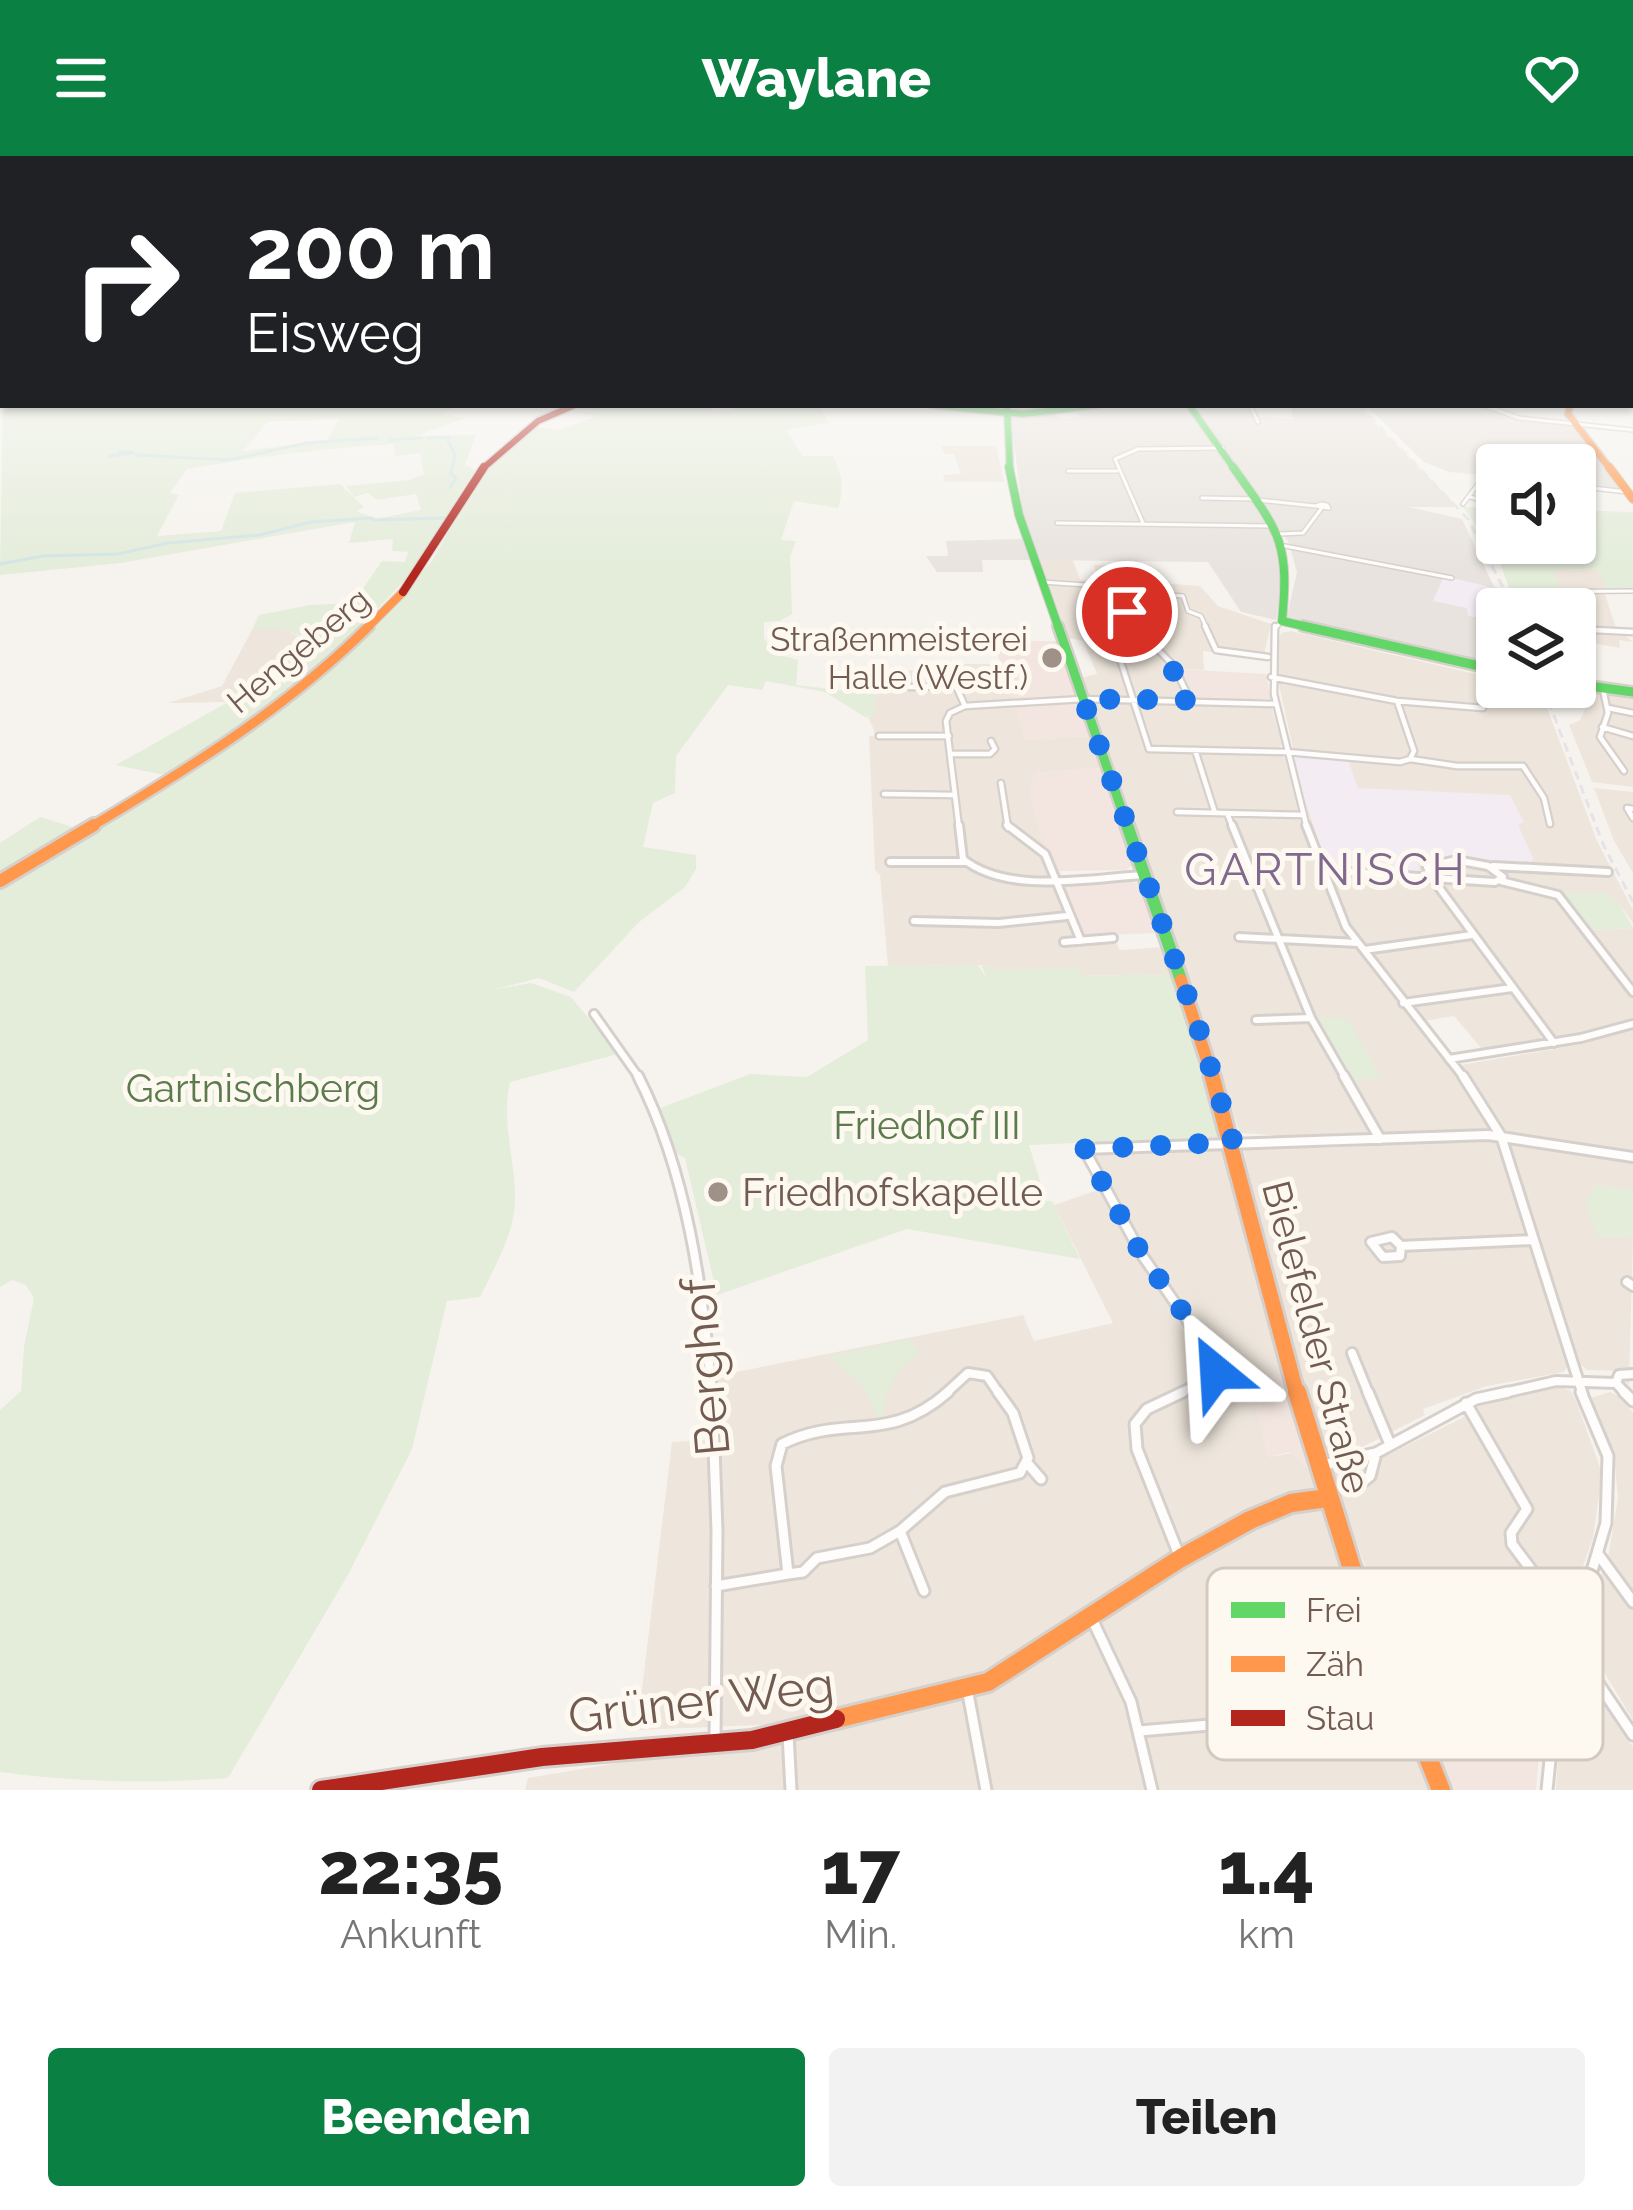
<!DOCTYPE html>
<html lang="de">
<head>
<meta charset="utf-8">
<style>
	:root { --surface:#fff; --page:#f2f2f2; --text:#222; --muted:#767676; --accent:#0b8043 }
	body { margin:0; font-family:Raleway,sans-serif; background:var(--page); color:var(--text); height:100vh; display:flex; flex-direction:column; font-size:45px; white-space:nowrap }
	* { box-sizing:border-box; margin:0 }
	p { font-size:39px; color:var(--muted) }
	.icon { flex:none; width:66px; height:66px; fill:none; stroke:currentColor; stroke-width:2; stroke-linecap:round; stroke-linejoin:round }
	.map { position:relative; height:1634px; overflow:hidden }
	.details { display:flex; flex-direction:column; background:var(--surface); flex:1 }
	.details>* { flex:none }
	.top-card { position:absolute; left:0px; top:0px; width:1635px; height:252px; box-shadow:0 3px 9px #0004; background:#202124; color:#fff; overflow:hidden }
	.controls { position:absolute; left:1476px; top:288px; display:grid; gap:24px }
	.controls a { display:grid; place-items:center; width:120px; height:120px; border-radius:12px; background:var(--surface); box-shadow:0 3px 9px #0004; font-size:60px }
	.pin { position:absolute; display:grid; place-items:center; width:102px; height:102px; color:#fff; margin:-51px; border:6px solid #fff; border-radius:50%; box-shadow:0 3px 12px #0007 }
	.me { position:absolute; width:132px; margin:-66px; rotate:333deg; stroke-linejoin:round; filter:drop-shadow(0 0 9px #0008) }
	.turn { display:flex; align-items:center; gap:42px; height:252px; padding:0 48px; font-size:54px }
	.turn .icon { width:156px; height:156px; stroke-width:2.5 }
	.turn b { display:block; font-size:84px; line-height:102px }
	.eta { display:flex; justify-content:space-evenly; align-items:center; height:204px; text-align:center }
	.eta b { font-size:72px; font-weight:800; line-height:84px }
	.action { display:flex; gap:24px; margin-top:auto; padding:24px 48px }
	.action a { flex:1; height:138px; border-radius:12px; background:var(--accent); color:#fff; font-size:48px; font-weight:800; line-height:138px; text-align:center }
	.action a+a { background:var(--page); color:var(--text) }
	header { display:flex; justify-content:space-between; align-items:center; height:156px; padding:0 48px; background:var(--accent); color:#fff; font-size:54px; font-weight:800 }
	.map>svg:first-child { display:block }
</style>
</head>
<body>
<header><svg class="icon" aria-label="menu" viewBox="0 0 24 24"><path d="M4 6h16M4 12h16M4 18h16"/></svg>Waylane<svg class="icon" aria-label="heart" viewBox="0 0 24 24"><path d="M12 20l-8-8c-3-5 5-10 8-4 3-6 11-1 8 4z"/></svg></header>
<div class="map">
<svg width="1633" height="1634" viewBox="0 0 1633 1634">
	<rect width="100%" height="100%" fill="#f6f3ee"/>
	<!-- residential -->
	<path fill="#eee6dc" d="M941,290H996L1004,326H945L943,319L961,318L954,298H944Z
		M1040,404H1073L1080,424L1098,425L1094,409H1121L1125,424L1200,430L1218,450L1271,468L1264,498L1262,502L1203,495L1204,514L1181,513L1196,543L1089,541L1081,522L1097,518L1083,485L1067,482Z
		M1552,413L1598,414L1610,437L1605,438L1616,472L1633,486L1619,484L1620,492L1575,484V453H1518L1510,434L1560,436Z
		M253,472H282L302,482L289,509L322,511L307,524L250,525L228,546L168,547L222,530Z
		M1291,475L1497,523V531L1540,533L1597,685L1633,754V767L1620,749L1587,774L1633,772V862L1585,877L1565,881L1544,877L1538,885L1482,893L1454,860L1424,865L1351,769L1332,723L1339,718L1325,705L1311,668L1295,604L1302,599L1293,592L1279,529L1283,521L1276,517L1274,499L1281,477Z
		M948,508H1000L1026,584L1090,580L1102,612L1034,617L1067,742L1082,780L1113,781L1120,794L1163,791L1172,818L1081,820L996,814L981,809L888,810L880,719L875,714L869,580H874V574L868,561L875,559L873,516L948,513Z
		M1571,531L1633,539V631L1592,626L1569,569L1580,564L1586,551L1581,533Z
		M1090,547L1272,552L1282,589L1274,595L1285,602L1301,667L1341,769L1458,920L1490,972L1318,982L1240,977Z
		M1594,632L1633,636V717L1614,685Z
		M1633,873V1034L1595,1030L1597,1081L1633,1080L1629,1229L1616,1215L1587,1214L1580,1208L1507,980L1461,909L1577,889Z
		M1221,977L1283,1220L1248,1221L1269,1301L1292,1297L1308,1312L1315,1332L1246,1358L967,1524L784,1568L637,1574L672,1286L719,1283L716,1220L1023,1159L1034,1185L1113,1167L1054,1049L1098,1034L1076,987L1198,982Z
		M1480,984L1497,987L1567,1211L1564,1216L1487,1230L1423,1253L1425,1259L1341,1302L1324,1300L1305,1243L1243,994L1247,990L1325,992Z
		M1556,1229L1571,1235L1577,1247L1602,1317L1593,1382L1572,1441L1561,1443L1553,1464L1561,1477L1543,1556L1528,1533L1423,1562L1330,1318L1369,1300H1386L1476,1255L1478,1246Z
		M1610,1236L1621,1241L1633,1257V1564L1581,1478L1609,1396L1618,1342L1614,1299L1590,1242Z
		M1323,1355L1430,1634H525L528,1622L641,1603L789,1586L974,1540L1039,1506L1182,1413L1255,1373L1295,1357Z
		M1576,1506L1633,1591V1634H1556L1562,1539Z"/>
	<!-- commercial -->
	<path fill="#f3e6e0" d="M993,485H1056L1090,580L1025,584Z
		M1179,513L1266,518L1271,543H1196Z
		M1102,612L1134,708L1126,714L1059,715L1053,698L1043,689L1029,634L1034,617Z
		M1131,725L1140,729L1158,777L1082,780L1064,729Z
		M1247,1220H1283L1308,1312L1288,1296L1269,1301Z
		M1528,1533L1543,1556L1536,1634H1451L1423,1562Z"/>
	<!-- industrial -->
	<path fill="#e8e3de" d="M1112,249H1187L1195,257L1274,373L1284,413L1276,464L1241,456L1208,406L1040,404L1023,358L1011,263L1051,257L1063,263L1081,261L1074,254Z
		M1194,249H1252L1257,261L1293,263L1291,249H1357L1458,351H1409L1462,363L1494,431L1504,434L1510,453H1497V512L1286,464L1297,416L1289,387Z
		M1366,249H1481L1503,260L1571,269L1621,335L1575,329V309H1497V320L1449,316L1424,306Z
		M1022,383L1030,404H982L983,416H937L926,400H948L946,385Z"/>
	<!-- education -->
	<path fill="#f3ecf3" d="M1444,420L1504,434L1510,453H1497V465L1468,460L1467,452L1433,445Z
		M1302,600L1348,604L1358,632L1510,639L1524,666L1518,669L1533,702L1531,706L1417,700L1420,717L1332,711L1325,705L1300,628L1295,604Z"/>
	<!-- green -->
	<path fill="#e4ecda" fill-rule="evenodd" d="M3,228V249H460L441,258L465,262L416,280L476,279L465,309L478,315L421,407L322,511L288,510L302,481L282,472H253L259,459L310,449L353,447L382,405L405,406L408,396L392,395L393,383L349,387L355,366L121,407L0,419ZM339,263L327,284L243,295L268,266ZM394,288L395,300L420,297L424,318L409,324L346,330L354,341L368,337L377,344L416,338L421,354L376,363L356,355L364,351L340,328L235,337L221,375L157,380L179,339L170,337L187,313C256,301 324,292 394,288Z
		M605,249H716L710,255L734,254L732,249L820,251L829,267L786,274L802,300H833C842,319 845,332 838,352L794,345L781,384L796,385L790,400L792,458L780,465L764,466V482L773,497L798,504L796,529L874,538L875,560L865,561L825,536L766,525L762,534L728,529L676,600L675,637L653,647L643,691L696,699V713L685,731L639,766L574,836L539,822L492,834L531,827L571,841L618,898L510,926C501,966 515,1002 515,1042C515,1078 495,1109 480,1141L447,1145L412,1293L349,1417L228,1622C151,1628 76,1626 0,1616V1254L21,1235L24,1191L34,1142L26,1129L12,1124L0,1131V728L188,616L284,549L359,487L432,405L481,317L532,271L560,274L594,261L568,254Z
		M1463,351L1497,352V387H1575V354L1633,356V434L1607,435L1598,414L1554,413L1561,436L1510,434L1497,399Z
		M307,524L169,620L116,609L228,546L250,525Z
		M40,661L79,673L0,719V687Z
		M1605,736L1620,749L1633,772L1587,774L1562,737Z
		M978,809L987,823L981,809L997,814L1078,811L1082,820L1172,818L1221,977L1198,982L1029,989L1046,1045H1052L1080,1103L907,1073L717,1139L685,1002L674,997L658,953L750,918L807,921L868,884L865,810Z
		M1314,862H1347L1381,921L1352,926Z
		M1595,1030L1633,1034V1080L1597,1081L1586,1047Z
		M910,1183L920,1196C899,1214 883,1231 884,1260L878,1261L862,1229L829,1200Z"/>
	<g fill="none" stroke-linecap="round" stroke-linejoin="round">
		<!-- stream -->
		<path stroke="#d1e4e5" stroke-width="3" d="M428,282L450,281
			M447,282L455,299L451,318L456,322L450,332
			M390,284L421,282
			M119,296H132
			M136,299L229,304L306,287L377,282
			M110,300L133,297
			M373,364L447,362
			M0,408L43,400L118,398L168,387L259,379L311,366L372,362"/>
		<defs>
			<path id="street-far4" d="M1250,249L1258,266
				M1483,249L1519,262L1633,274
				M1068,315H1117
				M1575,337L1583,331L1627,336
				M1470,341L1497,348
				M1202,342L1257,343
				M1258,344L1315,350
				M1321,348L1327,349L1329,352L1316,350Z
				M1463,348L1484,320
				M1575,353L1581,351L1576,338
				M1057,367L1272,370
				M1143,367L1115,303L1138,293L1223,292
				M1280,378L1303,377L1321,353
				M1285,390L1452,422
				M1042,426L1115,431L1136,473
				M1118,435L1183,440L1188,455L1201,460L1207,473
				M1529,436L1633,435
				M1529,436L1540,453
				M1275,473L1282,465"/>
			<path id="street-far3" d="M1135,470L1174,510L1190,544
				M1205,470L1216,494L1268,501
				M1275,470L1274,538L1307,672
				M1575,473L1633,476
				M1107,493L1119,500L1149,593L1287,596L1400,606L1410,603L1414,595L1397,545
				M1271,521L1397,545L1483,552
				M910,531L956,530L965,550
				M1603,533L1608,557L1600,581L1624,615
				M1608,552L1633,557
				M1602,571L1633,580
				M879,580H949
				M1195,594L1215,657
				M951,598H990L995,593L991,585
				M1410,603L1457,610H1523L1544,642L1550,668
				M1001,627L1008,672
				M884,638L955,639
				M1633,653L1627,652L1633,662
				M1177,656L1304,659
				M1227,657L1233,672
				M959,672L946,565L950,557L965,550L1083,543L1276,548"/>
			<path id="street-far2" d="M959,669L963,703C1008,739 1089,722 1143,719
				M1007,669L1045,698L1081,785
				M1232,669L1311,862L1346,923
				M1306,669L1346,771L1465,923
				M1456,704L1488,710L1503,721L1495,726L1432,722L1427,711Z
				M890,706H965
				M1493,710L1608,716
				M1324,714L1432,722
				M1432,722L1554,887
				M1501,725L1558,739L1633,836
				M914,765L999,767L1067,760
				M1239,781L1358,787
				M1064,786L1113,782
				M1364,794L1472,779
				M1403,847L1512,832
				M594,858L640,923
				M1256,864L1311,862
				M1449,903L1581,882L1633,868"/>
			<path id="street-far1" d="M638,920C687,1016 703,1133 712,1239
				M1344,920L1380,983
				M1463,920L1501,980L1583,1239
				M1392,1081L1401,1090L1400,1100L1383,1101L1371,1086Z
				M1401,1090L1533,1084
				M1627,1126L1633,1130
				M1352,1197L1369,1239
				M1616,1227L1627,1239
				M944,1239L968,1217L987,1220L1000,1239
				M1176,1239L1213,1221L1216,1206L1142,1099L1084,993L1488,979L1633,1001
				M1495,1239L1556,1225L1616,1227L1619,1219L1633,1218"/>
			<path id="street" d="M712,1236L717,1375L715,1584
				M1368,1236L1389,1286
				M1624,1236L1633,1245
				M1466,1247L1527,1353L1511,1377L1512,1388L1573,1470
				M1028,1308L1041,1323
				M1319,1310L1376,1297L1476,1243L1508,1236
				M1355,1332L1370,1320L1376,1297
				M900,1375L924,1435
				M1598,1398L1633,1446
				M1179,1399L1137,1293L1135,1268L1147,1253L1183,1236
				M788,1418L776,1310L782,1288C844,1257 887,1290 948,1236
				M788,1418L803,1416L817,1402L870,1392L900,1375L945,1336L1020,1317L1028,1302L1013,1257L998,1236
				M716,1430L788,1418
				M1092,1463L1131,1546L1152,1634
				M1569,1484L1633,1579
				M967,1532L986,1634
				M1139,1575L1257,1565
				M788,1578L791,1634
				M1547,1634L1557,1534L1606,1367L1608,1300L1581,1236"/>
			<path id="fast-far3" d="M931,249L1023,258L1099,249
				M1007,249L1010,314
				M1189,249L1235,314"/>
			<path id="fast-far2" d="M1009,311L1019,359L1059,473
				M1233,311C1278,375 1290,384 1282,465L1316,473"/>
			<path id="fast-far1" d="M1058,470L1128,672
				M1303,470L1497,514
				M1575,528L1633,536"/>
			<path id="fast" d="M1127,669L1181,824"/>
			<path id="slow-far5" d="M1570,249L1568,258L1611,314"/>
			<path id="slow-far4" d="M1609,311L1633,343
				M366,473L403,436"/>
			<path id="slow-far3" d="M89,672C188,613 287,552 369,470"/>
			<path id="slow-far2" d="M0,725L94,669
				M1181,824L1213,923"/>
			<path id="slow-far1" d="M1212,920L1297,1239"/>
			<path id="slow" d="M1297,1236L1351,1410L1441,1634
				M836,1563L988,1526L1181,1402L1250,1364L1291,1347L1327,1342"/>
			<path id="jam-far2" d="M577,249H596
				M481,314L538,265L575,249"/>
			<path id="jam-far1" d="M403,436L484,311"/>
			<path id="jam" d="M321,1634L542,1601L752,1584L836,1563"/>
		</defs>
		<!-- street-far4 casing -->
		<use href="#street-far4" stroke="#d6d0cc" stroke-width="6"/>
		<!-- street-far3 casing -->
		<use href="#street-far3" stroke="#d6d0cc" stroke-width="9"/>
		<!-- street-far2 casing -->
		<use href="#street-far2" stroke="#d6d0cc" stroke-width="12"/>
		<!-- street-far1 casing -->
		<use href="#street-far1" stroke="#d6d0cc" stroke-width="14"/>
		<!-- street casing -->
		<use href="#street" stroke="#d6d0cc" stroke-width="15"/>
		<!-- fast-far3 casing -->
		<use href="#fast-far3" stroke="#d6d0cc" stroke-width="9"/>
		<!-- fast-far2 casing -->
		<use href="#fast-far2" stroke="#d6d0cc" stroke-width="10"/>
		<!-- fast-far1 casing -->
		<use href="#fast-far1" stroke="#d6d0cc" stroke-width="14"/>
		<!-- fast casing -->
		<use href="#fast" stroke="#d6d0cc" stroke-width="18"/>
		<!-- slow-far5 casing -->
		<use href="#slow-far5" stroke="#d6d0cc" stroke-width="9"/>
		<!-- slow-far4 casing -->
		<use href="#slow-far4" stroke="#d6d0cc" stroke-width="10"/>
		<!-- slow-far3 casing -->
		<use href="#slow-far3" stroke="#d6d0cc" stroke-width="14"/>
		<!-- slow-far2 casing -->
		<use href="#slow-far2" stroke="#d6d0cc" stroke-width="18"/>
		<!-- slow-far1 casing -->
		<use href="#slow-far1" stroke="#d6d0cc" stroke-width="21"/>
		<!-- slow casing -->
		<use href="#slow" stroke="#d6d0cc" stroke-width="24"/>
		<!-- jam-far2 casing -->
		<use href="#jam-far2" stroke="#d6d0cc" stroke-width="9"/>
		<!-- jam-far1 casing -->
		<use href="#jam-far1" stroke="#d6d0cc" stroke-width="10"/>
		<!-- jam casing -->
		<use href="#jam" stroke="#d6d0cc" stroke-width="24"/>
		<!-- street-far4 -->
		<use href="#street-far4" stroke="#fefdfc" stroke-width="3"/>
		<!-- street-far3 -->
		<use href="#street-far3" stroke="#fefdfc" stroke-width="4.5"/>
		<!-- street-far2 -->
		<use href="#street-far2" stroke="#fefdfc" stroke-width="6"/>
		<!-- street-far1 -->
		<use href="#street-far1" stroke="#fefdfc" stroke-width="8"/>
		<!-- street -->
		<use href="#street" stroke="#fefdfc" stroke-width="9"/>
		<!-- fast-far3 -->
		<use href="#fast-far3" stroke="#63d668" stroke-width="6"/>
		<!-- fast-far2 -->
		<use href="#fast-far2" stroke="#63d668" stroke-width="8"/>
		<!-- fast-far1 -->
		<use href="#fast-far1" stroke="#63d668" stroke-width="9"/>
		<!-- fast -->
		<use href="#fast" stroke="#63d668" stroke-width="12"/>
		<!-- slow-far5 -->
		<use href="#slow-far5" stroke="#ff974d" stroke-width="6"/>
		<!-- slow-far4 -->
		<use href="#slow-far4" stroke="#ff974d" stroke-width="8"/>
		<!-- slow-far3 -->
		<use href="#slow-far3" stroke="#ff974d" stroke-width="9"/>
		<!-- slow-far2 -->
		<use href="#slow-far2" stroke="#ff974d" stroke-width="12"/>
		<!-- slow-far1 -->
		<use href="#slow-far1" stroke="#ff974d" stroke-width="15"/>
		<!-- slow -->
		<use href="#slow" stroke="#ff974d" stroke-width="18"/>
		<!-- jam-far2 -->
		<use href="#jam-far2" stroke="#b3261e" stroke-width="6"/>
		<!-- jam-far1 -->
		<use href="#jam-far1" stroke="#b3261e" stroke-width="8"/>
		<!-- jam -->
		<use href="#jam" stroke="#b3261e" stroke-width="18"/>
		<!-- rail -->
		<path stroke="#e5e3e6" stroke-width="3" stroke-dasharray="9 6" stroke-linecap="butt" d="M1359,249L1468,363L1514,453
			M1543,531L1603,688L1633,746"/>
	</g>
	<!-- sky -->
	<linearGradient id="sky" x2="0" y2="1"><stop stop-color="#9fc7e7"/><stop offset="0.45" stop-color="#fbfaf7"/><stop offset="1" stop-color="#fbfaf7" stop-opacity="0"/></linearGradient>
	<rect width="1633" height="415" fill="url(#sky)"/>
	<g fill="none" stroke-linecap="round" stroke-linejoin="round">
		<!-- route -->
		<path stroke="#1a73e8" stroke-width="21" stroke-dasharray="0 37.8" d="M1127,456C1147,494 1171,501 1190,544L1083,543L1197,867L1233,986L1084,993L1142,1099L1214,1200L1216,1216"/>
	</g>
	<!-- markers -->
	<g fill="#a09188" stroke="#fdf8f0" stroke-width="4.5">
		<circle cx="1052" cy="502" r="12"/>
		<circle cx="718" cy="1036" r="12"/>
	</g>
	<g text-anchor="middle" stroke-width="10" stroke-linejoin="round" paint-order="stroke">
		<!-- far-poi labels -->
		<g font-size="33" fill="#725c51" stroke="#fdf8f0" text-anchor="end">
			<text x="1028" y="495">Straßenmeisterei<tspan x="1028" dy="38">Halle (Westf.)</tspan></text>
		</g>
		<!-- far-street labels -->
		<g font-size="33" fill="#725c51" stroke="#fdf8f0">
			<text transform="translate(298 494) rotate(-40)" y="12">Hengeberg</text>
		</g>
		<!-- park labels -->
		<g font-size="39" fill="#5b7b4d" stroke="#fdf8f0">
			<text x="253" y="946">Gartnischberg</text>
			<text x="927" y="983">Friedhof III</text>
		</g>
		<!-- poi labels -->
		<g font-size="39" fill="#725c51" stroke="#fdf8f0" text-anchor="start">
			<text x="742" y="1050">Friedhofskapelle</text>
		</g>
		<!-- street labels -->
		<g font-size="39" fill="#725c51" stroke="#fdf8f0">
			<text transform="translate(1317 1181) rotate(75)" y="14">Bielefelder Straße</text>
		</g>
		<!-- quarter labels -->
		<g font-size="45" letter-spacing="3" fill="#81688d" stroke="#fdf8f0">
			<text x="1326" y="729">GARTNISCH</text>
		</g>
		<!-- near-street labels -->
		<g font-size="48" fill="#725c51" stroke="#fdf8f0">
			<text transform="translate(705 1211) rotate(-95)" y="17">Berghof</text>
			<text transform="translate(701 1544) rotate(-7)" y="17">Grüner Weg</text>
		</g>
	</g>
	<!-- legend -->
	<rect x="1207" y="1412" width="396" height="192" rx="18" fill="#fdf8f0" stroke="#d3c9c0" stroke-width="3"/>
	<rect x="1231" y="1446" width="54" height="16" fill="#63d668"/>
	<rect x="1231" y="1500" width="54" height="16" fill="#ff974d"/>
	<rect x="1231" y="1554" width="54" height="16" fill="#b3261e"/>
	<g font-size="33" fill="#725c51">
		<text x="1306" y="1466">Frei</text>
		<text x="1306" y="1520">Zäh</text>
		<text x="1306" y="1574">Stau</text>
	</g>
</svg>
<div class="controls">
<a><svg class="icon" aria-label="sound" viewBox="0 0 24 24"><path d="M4 9h4l5-4v14l-5-4H4zM17 9q2 3 0 6"/></svg></a>
<a><svg class="icon" aria-label="layers" viewBox="0 0 24 24"><path d="M12 4l9 5-9 5-9-5zM3 14l9 5 9-5"/></svg></a>
</div>
<div class="pin" style="left:1127px;top:456px;background:#d93025"><svg class="icon" aria-label="arrive" viewBox="0 0 24 24"><path d="M6 21V4h12l-3 4 3 4H6"/></svg></div>
<svg class="me" style="left:1216px;top:1216px" viewBox="-20 -20 40 40"><path d="M0-17L14 15 0 8-14 15z" fill="#1a73e8" stroke="#fff" stroke-width="4"/></svg>
<div class="top-card">
<div class="turn"><svg class="icon" aria-label="right" viewBox="0 0 24 24"><path d="M7 20v-9h11M14 6l5 5-5 5"/></svg><div><b>200 m</b>Eisweg</div></div>
</div>
</div>
<section class="details">
<div class="eta">
<div><b>22:35</b><p>Ankunft</p></div>
<div><b>17</b><p>Min.</p></div>
<div><b>1.4</b><p>km</p></div>
</div>
<div class="action"><a>Beenden</a><a>Teilen</a></div>
</section>
</body>
</html>
